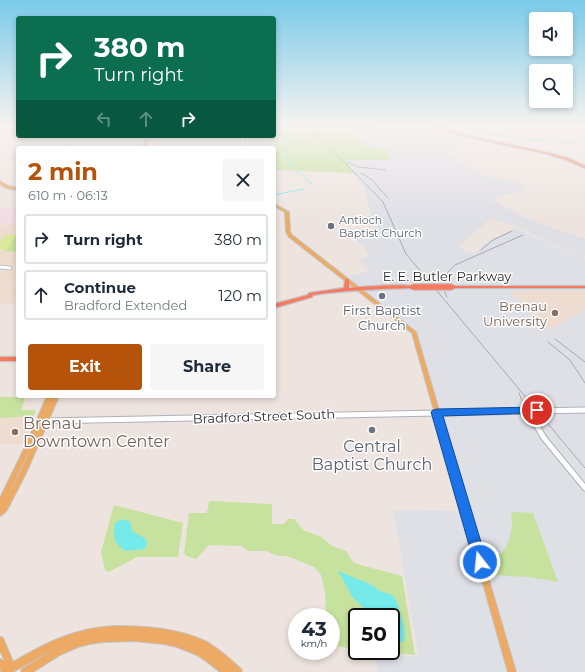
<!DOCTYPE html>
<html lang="en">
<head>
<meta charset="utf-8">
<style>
	:root { --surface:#fff; --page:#f6f6f7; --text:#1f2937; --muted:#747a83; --line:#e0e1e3; --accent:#b45309 }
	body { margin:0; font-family:Montserrat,sans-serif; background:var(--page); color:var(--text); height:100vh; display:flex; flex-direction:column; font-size:15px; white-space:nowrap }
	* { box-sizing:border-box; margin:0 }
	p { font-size:13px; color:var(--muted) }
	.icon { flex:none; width:22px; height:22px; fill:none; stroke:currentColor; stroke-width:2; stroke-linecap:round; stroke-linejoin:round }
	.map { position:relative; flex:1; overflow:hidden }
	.side { position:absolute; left:16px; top:146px; width:260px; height:252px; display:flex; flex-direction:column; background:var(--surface); border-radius:4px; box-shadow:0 2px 6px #0003 }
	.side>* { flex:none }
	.guide { position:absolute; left:16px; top:16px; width:260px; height:122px; border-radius:4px; box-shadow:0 2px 6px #0003; background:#0b6e4f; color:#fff; overflow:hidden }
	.fabs { position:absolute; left:529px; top:12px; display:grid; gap:8px }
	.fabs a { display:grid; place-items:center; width:44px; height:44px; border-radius:4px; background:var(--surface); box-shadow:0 2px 6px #0003; font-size:20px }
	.speed { position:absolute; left:288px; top:608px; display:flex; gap:8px; font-size:20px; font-weight:700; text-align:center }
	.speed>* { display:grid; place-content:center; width:52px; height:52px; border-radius:50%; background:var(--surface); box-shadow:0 2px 6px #0003; line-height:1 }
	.speed small { font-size:10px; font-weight:400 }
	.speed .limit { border:2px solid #111; border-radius:6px; background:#fff; color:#111 }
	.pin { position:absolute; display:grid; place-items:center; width:34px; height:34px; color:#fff; margin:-17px; border:2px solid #fff; border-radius:50%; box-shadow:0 1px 4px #0007 }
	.me { position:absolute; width:44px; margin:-22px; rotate:344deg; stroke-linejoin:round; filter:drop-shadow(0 0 3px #0008) }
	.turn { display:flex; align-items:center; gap:14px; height:84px; padding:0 12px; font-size:18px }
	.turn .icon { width:52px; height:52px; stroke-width:2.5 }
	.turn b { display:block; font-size:28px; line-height:34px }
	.lanes { display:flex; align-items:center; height:38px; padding:0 12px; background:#0003; justify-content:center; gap:20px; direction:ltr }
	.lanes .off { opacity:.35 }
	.round { display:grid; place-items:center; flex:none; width:42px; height:42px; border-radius:4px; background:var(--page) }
	.headline { display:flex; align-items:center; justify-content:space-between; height:68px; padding:0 12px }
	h1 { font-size:24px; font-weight:700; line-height:30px; color:var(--accent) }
	.button { display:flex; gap:8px; margin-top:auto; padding:8px 12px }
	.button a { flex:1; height:46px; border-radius:4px; background:var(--accent); color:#fff; font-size:16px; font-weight:700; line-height:46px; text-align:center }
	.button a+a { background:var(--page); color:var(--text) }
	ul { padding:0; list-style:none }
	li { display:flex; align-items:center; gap:12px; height:50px; margin:0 8px 6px; padding:0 4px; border:2px solid var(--line); border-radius:4px }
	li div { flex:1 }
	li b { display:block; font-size:15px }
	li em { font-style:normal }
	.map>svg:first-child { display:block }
</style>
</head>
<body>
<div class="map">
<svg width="585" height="672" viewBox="0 0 585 672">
	<rect width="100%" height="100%" fill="#ede4df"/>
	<!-- industrial -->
	<path fill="#dfdfe6" d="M435,127L462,135L484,140L446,153L478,174L528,186L492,200L530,220L585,239V257L547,242L519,227L491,218L458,247L474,254L489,241L516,228L534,238L585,258V285H442L441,288H585V672H377L376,653L419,657L393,510L463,511L415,336L345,279L369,270L359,260L371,256L364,250L367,248L347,235L375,228L364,189L344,160H389L369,148L354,132Z"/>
	<!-- education -->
	<path fill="#eedcd0" d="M13,223L18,228V267L14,269L18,270V275L13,283H18V293L13,304L0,303V226Z
		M518,291H585V309L550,330L511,293Z
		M34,416V419L37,421L25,444H0V417Z"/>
	<!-- medical -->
	<path fill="#f3dde4" d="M11,207L18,210V228L13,223L0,226V208Z"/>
	<!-- green -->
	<path fill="#c7e29e" d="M274,126H373L376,130L354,132L369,148L386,149L390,160H345L354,173L274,170V148H257L274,146L271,136H274Z
		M18,231V258L15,257L17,252L4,251L7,249Z
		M0,397H23L25,399L21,410H34L36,412L33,416L0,418Z
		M209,501L272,504V524H284L288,519H294L303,530L321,537L332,546L346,551L353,562L357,564L402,576L415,655L376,651H391V617H357V649L334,646L331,644V617H326L325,592L321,575L314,567L287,556H278L266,551H249L241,546L209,545L196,559L186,556L184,553L189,513H206L208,509Z
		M114,505L183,523L178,557H137L109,572L105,570L101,552Z
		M511,512L533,513L558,582L529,577L488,575L485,565C506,557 515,534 511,512Z"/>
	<!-- pitch -->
	<path fill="#dce89a" d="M5,235H16L7,250H0V242Z"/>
	<!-- water -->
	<path fill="#76eaeb" d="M122,519L130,522L132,531L146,539L147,546L144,549L126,551C115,545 112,536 115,523Z
		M338,571L370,584L380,591L392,595L395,598L398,605L404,627L405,636L403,642L399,643L391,641V617H369L363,607L353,598Z"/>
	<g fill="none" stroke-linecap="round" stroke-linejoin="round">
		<!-- stream -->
		<path stroke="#76eaeb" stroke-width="1" d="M280,126L290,165L312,184
			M460,126C501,139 542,142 585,141
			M63,136L66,140
			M66,142L69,144L68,148
			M274,195L304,189"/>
		<defs>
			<path id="minor-far2" d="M242,136L243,148"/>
			<path id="minor-far1" d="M0,267L10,268"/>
			<path id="minor" d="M528,411L544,438L585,488
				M44,421L585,410
				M535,425L537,410"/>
			<path id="major" d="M150,136H153L147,141L145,148H143L145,141Z
				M0,181L8,186L18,188V190L6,188L0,184Z
				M274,204L289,212L290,232L292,235L416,332L516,672H508L412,333L289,237L286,232L285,212L274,206Z
				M47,396H53L31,447L7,497L21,471L53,396H59L27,471L7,510L2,515L0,516V509L1,507L0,508V498L25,447Z
				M115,626C145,626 177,628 205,641C218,648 230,659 241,669L242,672H220L206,661L197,655L177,647L164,644L134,641L104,642L90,644L78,647L60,655L33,672H21L22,669L48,653L69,643L45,654L13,672H1V670L0,669V659L5,661L0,651V637L3,638L13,662C34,650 55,638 78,632C90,628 102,627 115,626Z"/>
			<path id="highway" d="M435,126H440L455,132L473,137L549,153L568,158L585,166V168L566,160L547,154L473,138L453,133Z
				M345,279H347L349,280V288C360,287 408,283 415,287L413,288C379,289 346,290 313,295L312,297L274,308V304L308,295L309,293L344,288Z
				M450,286H585V288H450Z
				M0,357H18V361H0Z"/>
		</defs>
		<!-- minor-far2 casing -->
		<use href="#minor-far2" stroke="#acb2b8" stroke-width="3.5"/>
		<!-- minor-far1 casing -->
		<use href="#minor-far1" stroke="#acb2b8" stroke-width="4.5"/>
		<!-- minor casing -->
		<use href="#minor" stroke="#acb2b8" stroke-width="7"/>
		<!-- major casing -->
		<use href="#major" stroke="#c4c4c4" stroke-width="2"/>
		<!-- highway casing -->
		<use href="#highway" stroke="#c4c4c4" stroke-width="2.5"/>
		<!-- minor-far2 -->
		<use href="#minor-far2" stroke="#fff" stroke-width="2.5"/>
		<!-- minor-far1 -->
		<use href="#minor-far1" stroke="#fff" stroke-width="3"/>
		<!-- minor -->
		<use href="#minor" stroke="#fff" stroke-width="5"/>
		<!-- major -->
		<use href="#major" fill="#ecaa65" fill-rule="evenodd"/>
		<!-- highway -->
		<use href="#highway" fill="#f9795f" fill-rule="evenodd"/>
		<!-- rail -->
		<path stroke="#a2aab6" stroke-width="1" d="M309,126L383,202L406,254L585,468
			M347,162L359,167L386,170
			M361,173L371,179L388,198
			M481,250L493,240L512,231
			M447,297C440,283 444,275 455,265L523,235
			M555,339L585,362
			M548,342L570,360L585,383
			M519,393L525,408"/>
		<defs>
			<path id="highway-bridge" d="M413,287H452"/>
		</defs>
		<!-- highway-bridge casing -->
		<use href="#highway-bridge" stroke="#c4c4c4" stroke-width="8" stroke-linecap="butt"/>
		<!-- highway-bridge -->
		<use href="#highway-bridge" stroke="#f9795f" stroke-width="5.5"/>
	</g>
	<!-- sky -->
	<linearGradient id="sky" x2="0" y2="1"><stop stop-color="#7acae9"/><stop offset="0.57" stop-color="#f7f3f1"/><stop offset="1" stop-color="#f7f3f1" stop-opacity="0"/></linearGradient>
	<rect width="585" height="220" fill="url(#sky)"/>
	<!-- route -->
	<path fill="#1a73e8" stroke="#114b97" d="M537,407L541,408L543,410L541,413L443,416L487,562L485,566L480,568L475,566L431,412L433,410L437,409Z"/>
	<!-- markers -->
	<g fill="#6b7280" stroke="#fff" stroke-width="1.5">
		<circle cx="331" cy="226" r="4"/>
		<circle cx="382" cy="296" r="4"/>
		<circle cx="372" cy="430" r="4"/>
	</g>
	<g fill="#8d6e63" stroke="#fff" stroke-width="1.5">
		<circle cx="555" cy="313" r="4"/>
		<circle cx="15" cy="432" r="4"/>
	</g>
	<g text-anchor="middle" stroke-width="3" stroke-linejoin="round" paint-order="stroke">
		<!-- far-worship labels -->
		<g font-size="11" fill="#5b616d" stroke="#fff" text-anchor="start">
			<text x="339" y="224">Antioch<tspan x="339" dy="13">Baptist Church</tspan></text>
		</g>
		<!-- street labels -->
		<g font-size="13" fill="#2c2c2c" stroke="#fff">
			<text x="447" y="281">E. E. Butler Parkway</text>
			<text transform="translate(264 416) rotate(-2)" y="5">Bradford Street South</text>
		</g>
		<!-- education labels -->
		<g font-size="13" fill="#785e54" stroke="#fff" text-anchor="end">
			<text x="547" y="311">Brenau<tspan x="547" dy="15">University</tspan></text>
		</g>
		<!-- worship labels -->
		<g font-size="13" fill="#5b616d" stroke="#fff">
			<text x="382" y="315">First Baptist<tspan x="382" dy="15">Church</tspan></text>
		</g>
		<!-- near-education labels -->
		<g font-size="16" fill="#785e54" stroke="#fff" text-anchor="start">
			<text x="23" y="429">Brenau<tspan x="23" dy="18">Downtown Center</tspan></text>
		</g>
		<!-- near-worship labels -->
		<g font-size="16" fill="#5b616d" stroke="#fff">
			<text x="372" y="452">Central<tspan x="372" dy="18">Baptist Church</tspan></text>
		</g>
	</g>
</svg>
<div class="fabs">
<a><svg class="icon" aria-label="sound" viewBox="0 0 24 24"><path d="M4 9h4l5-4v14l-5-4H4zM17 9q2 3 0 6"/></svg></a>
<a><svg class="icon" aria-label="search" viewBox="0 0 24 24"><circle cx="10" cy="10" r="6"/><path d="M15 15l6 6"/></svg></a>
</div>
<div class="speed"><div>43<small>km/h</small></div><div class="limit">50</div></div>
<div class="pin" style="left:537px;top:410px;background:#d93025"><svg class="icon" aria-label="arrive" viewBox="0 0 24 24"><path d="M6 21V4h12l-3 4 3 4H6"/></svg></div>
<svg class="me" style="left:480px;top:562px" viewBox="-20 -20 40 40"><circle r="17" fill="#1a73e8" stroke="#fff" stroke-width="3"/><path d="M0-11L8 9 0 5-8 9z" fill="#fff"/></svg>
<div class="guide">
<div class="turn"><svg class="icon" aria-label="right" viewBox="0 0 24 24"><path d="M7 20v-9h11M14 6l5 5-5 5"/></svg><div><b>380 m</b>Turn right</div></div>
<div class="lanes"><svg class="icon off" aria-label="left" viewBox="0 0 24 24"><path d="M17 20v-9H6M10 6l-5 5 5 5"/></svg><svg class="icon off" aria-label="ahead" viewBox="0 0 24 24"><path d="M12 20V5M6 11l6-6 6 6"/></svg><svg class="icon" aria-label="right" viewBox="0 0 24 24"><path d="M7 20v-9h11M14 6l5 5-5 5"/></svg></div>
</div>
<section class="side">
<div class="headline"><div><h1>2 min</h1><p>610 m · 06:13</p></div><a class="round"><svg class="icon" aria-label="close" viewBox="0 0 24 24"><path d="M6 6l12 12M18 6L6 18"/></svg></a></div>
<ul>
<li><svg class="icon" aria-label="right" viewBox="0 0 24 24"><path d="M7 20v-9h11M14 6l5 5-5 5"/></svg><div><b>Turn right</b></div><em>380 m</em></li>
<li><svg class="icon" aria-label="ahead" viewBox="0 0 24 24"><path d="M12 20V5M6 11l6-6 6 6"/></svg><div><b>Continue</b><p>Bradford Extended</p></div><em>120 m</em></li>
</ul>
<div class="button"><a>Exit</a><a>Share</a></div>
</section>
</div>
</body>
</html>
